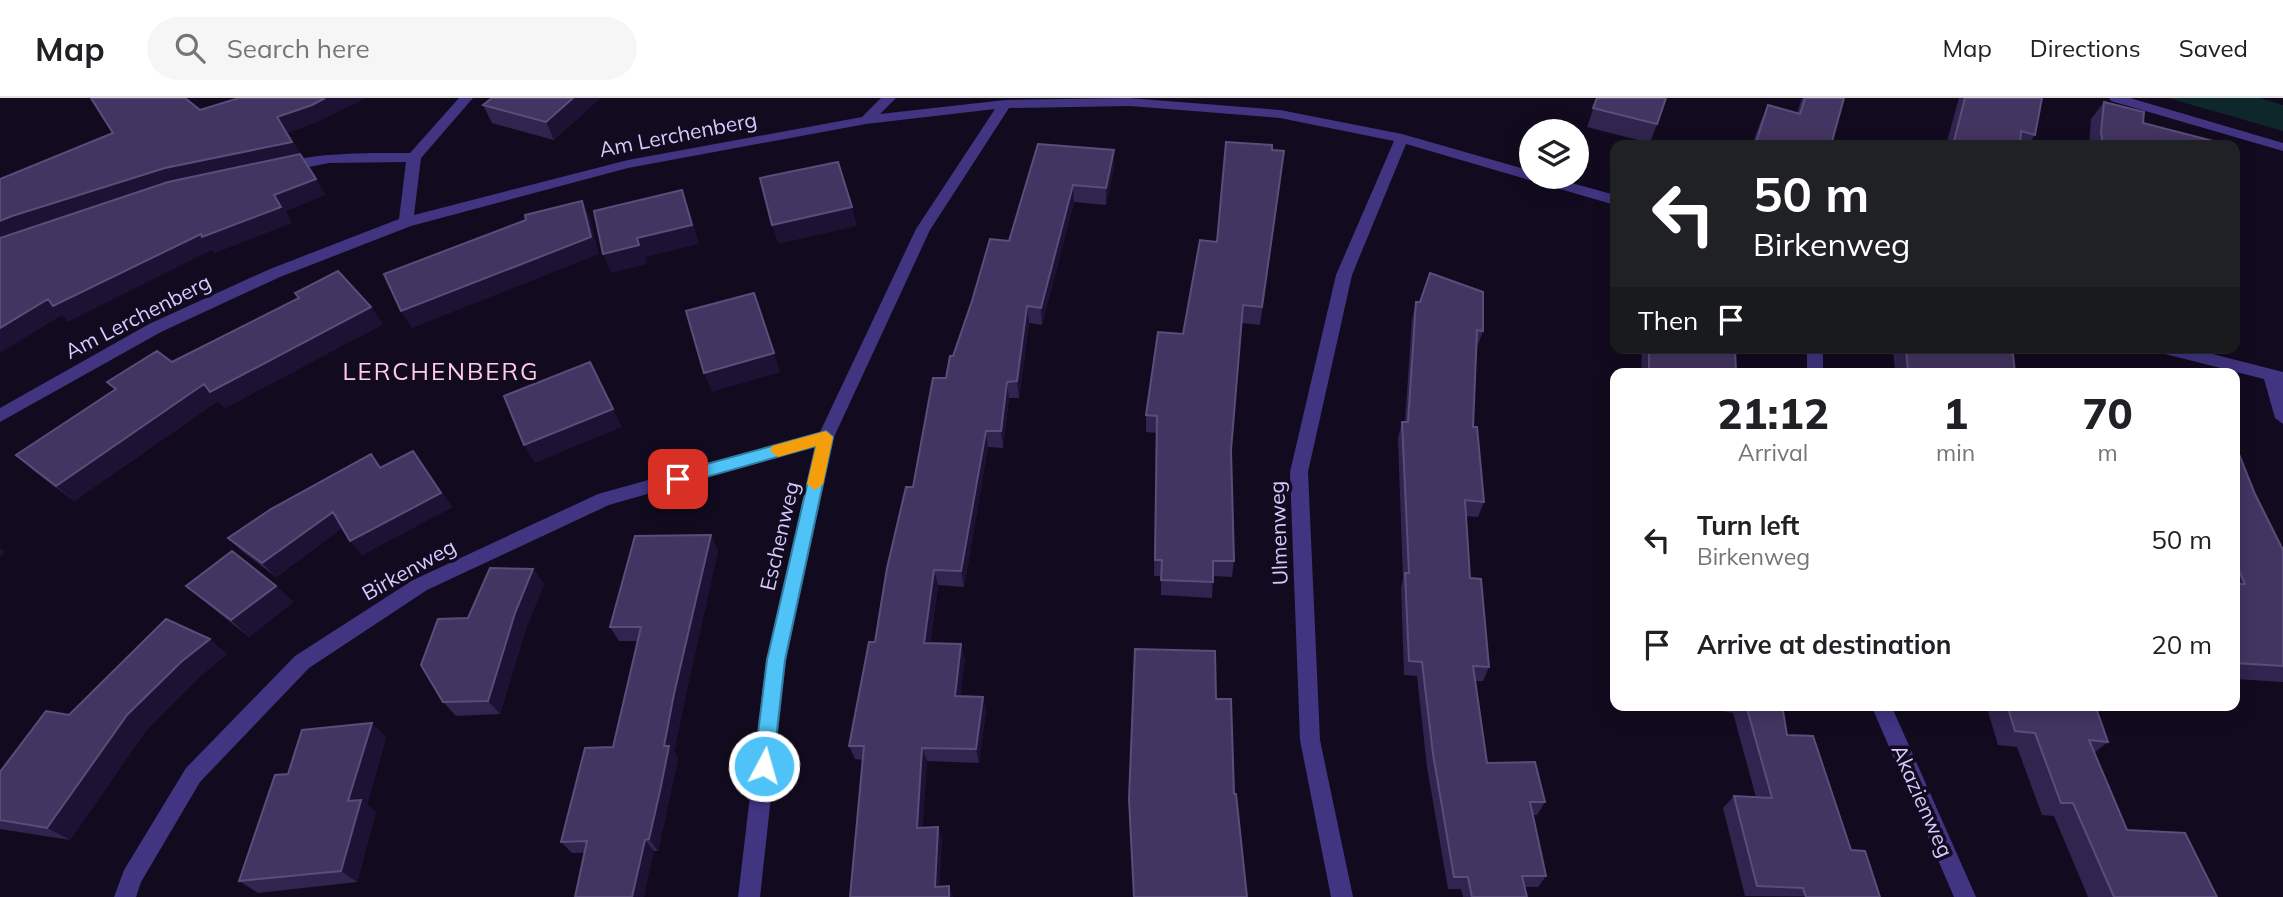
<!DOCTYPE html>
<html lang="en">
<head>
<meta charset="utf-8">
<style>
	:root { --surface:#fff; --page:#f6f6f6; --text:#202124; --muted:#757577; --line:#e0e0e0 }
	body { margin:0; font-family:Mulish,sans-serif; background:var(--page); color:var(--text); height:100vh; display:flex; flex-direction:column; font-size:26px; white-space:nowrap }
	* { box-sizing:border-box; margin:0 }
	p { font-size:23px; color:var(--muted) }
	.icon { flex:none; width:38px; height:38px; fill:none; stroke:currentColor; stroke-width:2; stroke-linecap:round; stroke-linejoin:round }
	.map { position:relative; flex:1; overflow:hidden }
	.details { position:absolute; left:1610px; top:270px; width:630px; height:343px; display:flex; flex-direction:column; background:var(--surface); border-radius:14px; box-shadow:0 4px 18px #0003 }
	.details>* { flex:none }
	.top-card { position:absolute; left:1610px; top:42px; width:630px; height:214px; border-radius:14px; box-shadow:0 4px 18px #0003; background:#202124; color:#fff; overflow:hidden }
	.buttons { position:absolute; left:1519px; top:21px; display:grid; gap:14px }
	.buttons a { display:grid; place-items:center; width:70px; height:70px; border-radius:50%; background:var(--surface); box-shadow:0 4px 18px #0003; font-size:35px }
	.pin { position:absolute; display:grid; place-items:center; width:60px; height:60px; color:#fff; margin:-30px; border-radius:14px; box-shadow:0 4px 10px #0006 }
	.me { position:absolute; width:77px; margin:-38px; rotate:6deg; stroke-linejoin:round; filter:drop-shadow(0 0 5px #0008) }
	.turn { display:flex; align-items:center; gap:24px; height:147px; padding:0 28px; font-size:32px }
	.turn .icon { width:91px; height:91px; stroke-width:2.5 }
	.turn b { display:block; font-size:49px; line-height:60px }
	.then { display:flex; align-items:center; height:66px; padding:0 28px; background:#0003; gap:14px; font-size:26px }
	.eta { display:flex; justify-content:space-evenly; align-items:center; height:119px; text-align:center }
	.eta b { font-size:42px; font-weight:800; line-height:49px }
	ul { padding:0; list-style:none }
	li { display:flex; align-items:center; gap:21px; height:105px; padding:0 28px }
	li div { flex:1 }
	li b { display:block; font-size:26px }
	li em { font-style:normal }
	header { display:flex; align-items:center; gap:42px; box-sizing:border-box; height:98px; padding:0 35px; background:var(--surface); border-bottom:2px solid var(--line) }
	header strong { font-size:33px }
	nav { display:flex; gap:38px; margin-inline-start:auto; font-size:24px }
	.search { width:490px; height:63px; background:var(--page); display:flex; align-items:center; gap:18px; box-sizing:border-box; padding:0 24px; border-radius:38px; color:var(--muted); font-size:26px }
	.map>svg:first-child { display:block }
</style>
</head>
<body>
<header>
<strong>Map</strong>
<div class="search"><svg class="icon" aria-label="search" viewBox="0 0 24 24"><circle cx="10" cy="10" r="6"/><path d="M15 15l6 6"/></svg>Search here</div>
<nav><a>Map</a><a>Directions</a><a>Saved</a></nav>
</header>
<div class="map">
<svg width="2283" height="799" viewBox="0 0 2283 799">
	<rect width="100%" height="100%" fill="#120b1f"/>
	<!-- green -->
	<path fill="#0e272a" d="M2168,0H2260L2283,7V33Z"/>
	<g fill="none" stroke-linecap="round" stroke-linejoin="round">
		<!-- street -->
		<path fill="#413481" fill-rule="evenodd" d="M459,0H473L421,60L414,117L628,62L862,19L881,0H896L880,16L1005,2L1128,0L1280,12L1402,36L1531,73V79H1550L1615,97V107L1406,46L1352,177L1308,374L1320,642L1353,799H1331L1300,642L1290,374L1336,177L1394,43L1280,20L1130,8L1009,10L930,132L834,339L786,563L760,799H738L766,563L815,348L609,407L427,492L309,570L200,684L141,784L136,799H114L124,772L186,670L295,558L413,482L598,396L820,334L916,131L995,11L866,26L628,70L411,128L280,179L161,234L0,324V310L149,226L270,171L399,121L406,64L329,65L284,74L277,70C295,53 383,55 410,55Z
			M2109,0H2130L2283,45V53L2111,3Z
			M1807,250H1823V275H1807Z
			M2157,250H2189L2283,274V326L2275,320L2264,281L2165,256Z
			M1871,607H1891L1976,799H1954Z"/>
	</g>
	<!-- wall -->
	<path fill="#31244e" d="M600,0L554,42L492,25L483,7Z
		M1597,0L1657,26L1650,45L1587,29Z
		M1802,0H1844L1831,47H1752L1760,25L1768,7L1797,15Z
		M1959,0H2042L2035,37L2028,47H1946Z
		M2104,4L2143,25L2221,47H2089L2091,21Z
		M1038,46L1114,69L1106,107L1074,104L1042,227L1029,225L1019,300H1009L1003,350L988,349L964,489L938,487L930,546L965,561L960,598L983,599L986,613L979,665L927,663L922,730L942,741L939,788H949L953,799H850L863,662L855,661L849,648L913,389L953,258L1009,143Z
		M1272,52L1282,71L1260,227L1242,225L1231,352L1234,463L1232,479L1213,478L1212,500L1161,497V478H1154L1156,335L1146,334V317L1183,236L1217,144Z
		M295,195L383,226L225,310L218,303L74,403L34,373L16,357L115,292L107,284L172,264L298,200Z
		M1416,204L1483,233L1477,250L1473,329L1484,404L1478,419L1466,418L1470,480L1489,569L1483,583H1475L1487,665L1545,704L1537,717H1532L1546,778L1538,789H1525L1527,799H1463L1461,791H1448L1427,669L1417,578L1404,577L1401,490L1403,481L1398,340L1402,324H1405L1412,221Z
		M1642,250H1735L1736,275H1641Z
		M1893,250H1986L2015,275H1895Z
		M2235,346L2255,396L2283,452V584L2235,581Z
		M413,353L452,409L362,457L342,430L276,479L243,454L228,440L371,356L381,369Z
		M718,452L683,609L674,654L678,660L658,753L572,755L561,744L613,649L637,543H619L610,529Z
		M533,471L544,486L526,530L500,616L456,618L443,604L468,520Z
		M186,488H276L293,504L249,539L205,504Z
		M227,556L199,579L147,631L70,742L0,731V674L69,617Z
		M1684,607H1782L1787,637L1851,752L1880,799L1745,798L1723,710L1734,698L1756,699L1733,615Z
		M1986,607H2095L2108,644L2094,655L2127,732L2217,799H2088L2054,718L2042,717L2017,649L1998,647Z
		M386,639L367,707L376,714L357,784L258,795L239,783L288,676Z"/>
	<!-- shaded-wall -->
	<path fill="#1d1233" d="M325,0H366L322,22L288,35L326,97L286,113L292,125L215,155L212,152L68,224L62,217L0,255V230L48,201L201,136L281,109L0,146V123L12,118L277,19Z
		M573,0H600L554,42L546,24Z
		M1114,52V69L1106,107V90Z
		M1073,87L1074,104L1042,227L1041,210Z
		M682,92L689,111L699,146L645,159L647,166L611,175L603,156L637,140Z
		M582,103L590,120L599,156L412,230L401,213Z
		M852,109L857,128L778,146L772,127Z
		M754,195L780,274L712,294L704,275Z
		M1027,208L1029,225L1019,300L1017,283Z
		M371,209L383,226L225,310L218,303L74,403L56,388L204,286Z
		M590,264L622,329L535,365L524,347Z
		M1007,284L1009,300L1003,350L1001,333Z
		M986,333L988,349L964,489L961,473Z
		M413,353L452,409L362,457L350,443Z
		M333,414L345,428L276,479L262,465Z
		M711,437L718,452L683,609L674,654L678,660L658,753L649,741L664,648L674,596Z
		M0,450L5,454L0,459Z
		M533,471L544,486L526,530L500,616L488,603L515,515Z
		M934,472L938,487L928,560L924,545Z
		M276,488L293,504L249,539L231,522Z
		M210,541L227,556L199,579L147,631L70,742L47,730L127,617L181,564Z
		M961,546L965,561L959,612L955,598Z
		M983,599L986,613L979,665L976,651Z
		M372,625L386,639L367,707L376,714L357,784L341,773L348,703Z
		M922,650L927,663L922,742L917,730Z
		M938,729L942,741L939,799L935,789Z
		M645,742L654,753L644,799H632Z
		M949,788L953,799H949Z"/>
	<!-- building -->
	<path fill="#433561" stroke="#5a4d7a" stroke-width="2" d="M91,0H185L200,12L239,0H325L312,7L277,19L292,44L165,70L12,118L0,123V81L113,35Z
		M492,0H573L546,24L483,7Z
		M1597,0H1666L1657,26L1593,10Z
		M1805,0H1844L1831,47H1755L1768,7L1800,16Z
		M1965,0H2042L2035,37L2021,33L2020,47H1953Z
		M2104,4L2144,14L2143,25L2221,45V47H2103L2101,34Z
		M1226,44L1272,47V52L1284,53L1262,209L1243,207L1231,352L1234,463H1213V484L1161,482L1162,462H1155L1157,318L1146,317L1158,234L1183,236L1200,142L1217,144Z
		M1038,46L1114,52L1106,90L1073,87L1041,210L1027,208L1017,283L1007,284L1001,333H986L961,473L934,472L924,545L961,546L955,598L983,599L976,651L922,650L917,730L938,729L935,789L949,788V799H850L864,648H849L869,544H875L887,470L906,389H913L933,280H946L950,258H953L972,203L990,141L1009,143Z
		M300,56L316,81L274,97L281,109L202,139L201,136L53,208L48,201L0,230V140L168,84Z
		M838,64L852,109L772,127L760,80Z
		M682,92L692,127L637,140L639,147L603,156L594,113Z
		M582,103L591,139L401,213L384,176L526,122L525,117Z
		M338,173L371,209L210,294L204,286L56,388L16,357L116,291L107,284L157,253L172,264L299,200L295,195Z
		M1430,175L1483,194V233L1477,232L1473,329H1477L1484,404L1465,402L1470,480L1481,481L1489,569L1473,568L1487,665L1535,664L1545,704H1530L1546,778H1522L1527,799H1472L1468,779H1454L1433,656L1422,564L1409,563L1405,475H1409L1402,324H1408L1416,204H1420Z
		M754,195L774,255L704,275L686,213Z
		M1649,250H1735L1736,275H1649Z
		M1906,250H1986L2013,256L2015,275H1908Z
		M590,264L613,311L524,347L504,298Z
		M2235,346L2255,396L2283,452V568L2235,565V486H2245L2235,463Z
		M413,353L441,395L350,443L333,414L262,465L228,440L271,411L371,356L380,370Z
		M711,437L674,596L664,648H669L660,693L649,741L645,742L632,799H575L587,743L561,744L585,650L613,649L641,529H610L635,438Z
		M232,453L276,488L231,522L186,488Z
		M490,470L533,471L515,515L488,603L443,604L421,567L438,521L468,520Z
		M166,521L210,541L181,564L127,617L47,730L0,722V674L46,613L69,617Z
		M1135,551L1215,553L1216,601H1231L1234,696H1236L1247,799H1134L1129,701Z
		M1746,607H1782L1787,637L1813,638L1851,752L1865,753L1880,799H1806L1803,790L1757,788L1734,698L1772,700Z
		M2007,607H2095L2108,644L2089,642L2127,732L2185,735L2217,799H2114L2073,705H2061L2035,635L2015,633Z
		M372,625L348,703L361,702L341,773L239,783L275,677L288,676L302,632Z"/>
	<!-- route -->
	<path fill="#4fc3f7" stroke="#337fa1" stroke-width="2" d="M826,333L833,339L785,562L773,668L770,674L764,676L757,674L754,668L767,562L816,348L678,387L670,381L678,374Z"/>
	<!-- slow -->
	<path fill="#f59e0b" d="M826,333L833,339L823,386L815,392L807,386L816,348L778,359L770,353L772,348Z"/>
	<g text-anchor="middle" stroke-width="7" stroke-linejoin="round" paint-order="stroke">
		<!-- street labels -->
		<g font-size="21" fill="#d7caff" stroke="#120b1f">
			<text transform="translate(678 37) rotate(-11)" y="7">Am Lerchenberg</text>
			<text transform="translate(138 219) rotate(-27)" y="7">Am Lerchenberg</text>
			<text transform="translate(1279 435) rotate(-92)" y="7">Ulmenweg</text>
			<text transform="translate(780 438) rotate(-77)" y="7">Eschenweg</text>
			<text transform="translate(409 472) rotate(-29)" y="7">Birkenweg</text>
			<text transform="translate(1922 703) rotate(66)" y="7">Akazienweg</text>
		</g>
		<!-- quarter labels -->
		<g font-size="24" letter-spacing="2" fill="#ffcce5" stroke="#120b1f">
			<text x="441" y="282">LERCHENBERG</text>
		</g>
	</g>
</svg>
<div class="buttons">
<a><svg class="icon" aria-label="layers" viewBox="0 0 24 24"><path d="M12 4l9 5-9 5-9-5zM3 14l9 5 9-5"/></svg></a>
</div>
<div class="pin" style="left:678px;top:381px;background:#d93025"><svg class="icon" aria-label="arrive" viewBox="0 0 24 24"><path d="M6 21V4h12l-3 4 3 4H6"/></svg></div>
<svg class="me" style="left:764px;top:668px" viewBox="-20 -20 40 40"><circle r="17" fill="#4fc3f7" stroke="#fff" stroke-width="3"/><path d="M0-11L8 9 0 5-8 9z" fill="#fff"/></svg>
<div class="top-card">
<div class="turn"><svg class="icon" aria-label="left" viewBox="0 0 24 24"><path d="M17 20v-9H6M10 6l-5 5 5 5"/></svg><div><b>50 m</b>Birkenweg</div></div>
<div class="then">Then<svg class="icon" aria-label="arrive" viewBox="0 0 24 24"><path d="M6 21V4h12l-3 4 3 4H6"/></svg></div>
</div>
<section class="details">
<div class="eta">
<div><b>21:12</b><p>Arrival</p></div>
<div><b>1</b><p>min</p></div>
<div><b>70</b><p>m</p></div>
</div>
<ul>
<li><svg class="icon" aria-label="left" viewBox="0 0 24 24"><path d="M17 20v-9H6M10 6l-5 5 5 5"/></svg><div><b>Turn left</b><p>Birkenweg</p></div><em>50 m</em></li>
<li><svg class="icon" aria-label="arrive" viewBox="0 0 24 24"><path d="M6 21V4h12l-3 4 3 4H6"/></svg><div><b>Arrive at destination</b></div><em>20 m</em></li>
</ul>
</section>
</div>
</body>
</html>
